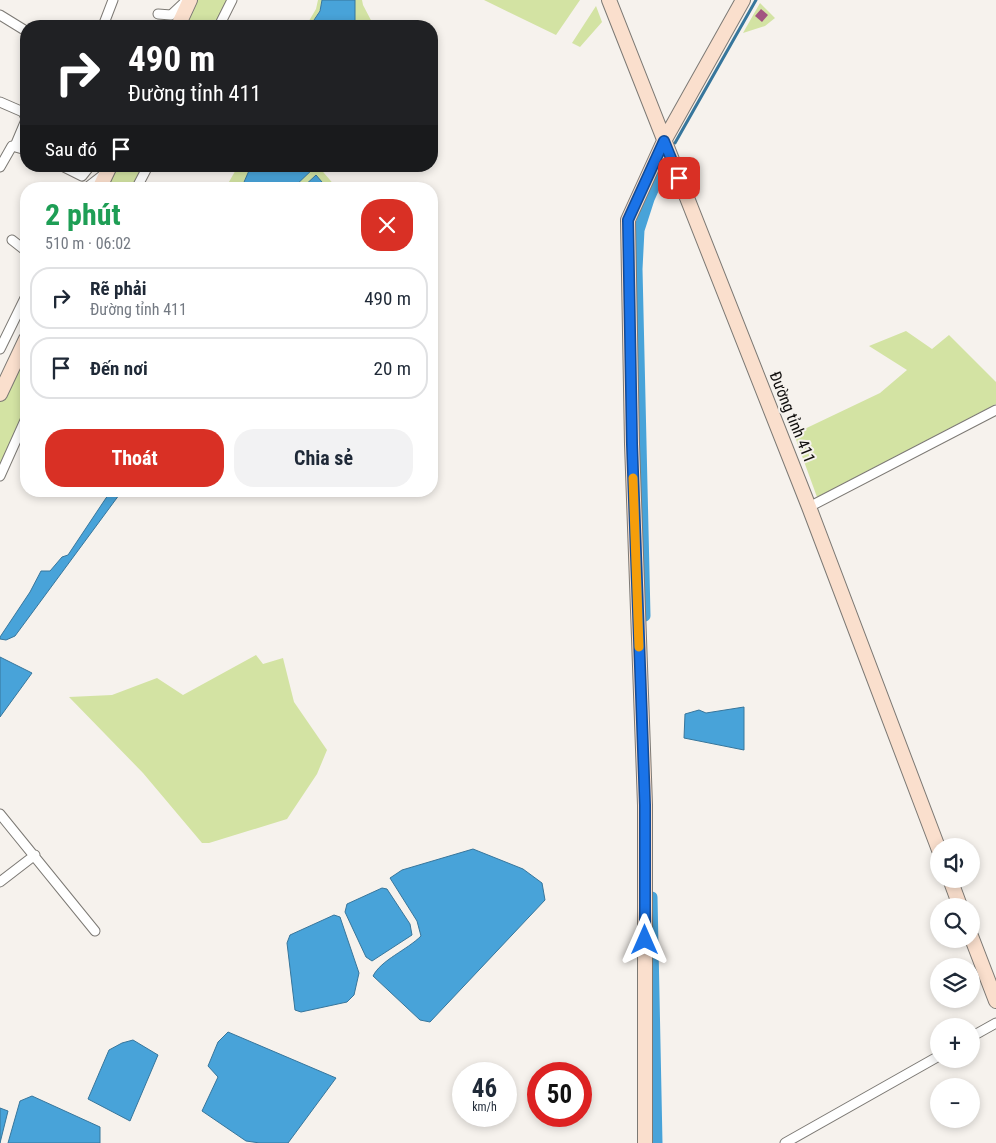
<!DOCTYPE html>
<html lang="vi">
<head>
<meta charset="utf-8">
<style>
	:root { --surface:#fff; --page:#f2f2f3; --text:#1f2937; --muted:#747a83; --line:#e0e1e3; --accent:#d93025 }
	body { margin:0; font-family:"Roboto Condensed",sans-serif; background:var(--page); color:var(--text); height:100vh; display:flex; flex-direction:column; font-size:19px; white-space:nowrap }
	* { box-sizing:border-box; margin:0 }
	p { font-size:16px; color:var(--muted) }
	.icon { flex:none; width:28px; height:28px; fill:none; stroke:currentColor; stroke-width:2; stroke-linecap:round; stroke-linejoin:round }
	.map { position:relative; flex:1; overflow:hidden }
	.details { position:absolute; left:20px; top:182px; width:418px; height:315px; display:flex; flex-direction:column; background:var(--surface); border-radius:20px; box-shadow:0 2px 8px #0003 }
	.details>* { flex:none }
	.hud { position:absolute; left:20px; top:20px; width:418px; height:152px; border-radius:20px; box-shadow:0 2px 8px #0003; background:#202124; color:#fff; overflow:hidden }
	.fabs { position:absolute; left:930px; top:838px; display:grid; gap:10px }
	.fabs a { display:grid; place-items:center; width:50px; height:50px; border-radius:50%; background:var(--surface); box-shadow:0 2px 8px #0003; font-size:25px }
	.speed { position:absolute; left:452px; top:1062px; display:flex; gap:10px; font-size:25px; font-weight:700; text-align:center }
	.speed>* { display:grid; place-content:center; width:65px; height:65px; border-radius:50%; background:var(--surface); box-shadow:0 2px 8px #0003; line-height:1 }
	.speed small { font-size:12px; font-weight:400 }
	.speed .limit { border:8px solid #d22; background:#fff; color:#111 }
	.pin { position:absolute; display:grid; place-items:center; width:42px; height:42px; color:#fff; margin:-21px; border-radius:10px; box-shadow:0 2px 8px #0006 }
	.me { position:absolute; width:55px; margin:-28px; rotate:0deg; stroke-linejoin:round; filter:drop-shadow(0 0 4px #0008) }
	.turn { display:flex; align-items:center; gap:18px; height:105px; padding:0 25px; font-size:22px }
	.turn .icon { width:65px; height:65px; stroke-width:2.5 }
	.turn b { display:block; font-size:35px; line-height:42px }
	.then { display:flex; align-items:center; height:48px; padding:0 25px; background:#0003; gap:10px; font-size:19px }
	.round { display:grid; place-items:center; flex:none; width:52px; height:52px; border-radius:20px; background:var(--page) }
	.head { display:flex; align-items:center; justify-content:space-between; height:85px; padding:0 25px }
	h1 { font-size:30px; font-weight:700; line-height:38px; color:#1e9e55 }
	.button { display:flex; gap:10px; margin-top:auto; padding:10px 25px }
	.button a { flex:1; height:58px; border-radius:20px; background:var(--accent); color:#fff; font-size:20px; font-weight:700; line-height:58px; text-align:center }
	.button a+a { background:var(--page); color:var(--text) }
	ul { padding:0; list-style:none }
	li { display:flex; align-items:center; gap:15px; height:62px; margin:0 10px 8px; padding:0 15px; border:2px solid var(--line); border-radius:20px }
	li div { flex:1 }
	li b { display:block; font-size:19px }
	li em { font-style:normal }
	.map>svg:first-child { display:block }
</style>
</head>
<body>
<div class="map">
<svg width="996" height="1143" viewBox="0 0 996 1143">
	<rect width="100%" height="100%" fill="#f6f2ed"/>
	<!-- green -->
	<path fill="#d3e3a3" d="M196,0H229L216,26H183Z
		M318,0H322L320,10L310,26H306L316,9Z
		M355,0H362L363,5L374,26H360L355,21Z
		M484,0H580L556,35Z
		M760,3L775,18L765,26L743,33Z
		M596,6L602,22L580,47L572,43Z
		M116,166H146L135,189H105Z
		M238,166H251L241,189H225Z
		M316,166H318L336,187L335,189H328L316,175L301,189H292Z
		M906,331L932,349L949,335L996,382V404L817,497L794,434L880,393L907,370L869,346Z
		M26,347V411L0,466V400Z
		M256,655L263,664L283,658L294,702L327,750L317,774L287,819L209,843H202L143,773L69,697L112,695L157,678L183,695Z"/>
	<!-- water -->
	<path fill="#48a3d9" stroke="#37769c" d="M322,0H355V20L360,26H310L320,11Z
		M251,166L274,170L278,166H316L292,189H241Z
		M316,175L328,189H301Z
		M112,491H122L15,636L6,640L0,639V637L30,592L41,571H50L62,557L68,555L106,498Z
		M0,657L32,673L0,717Z
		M744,707V750L684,738L685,714L699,710L706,713Z
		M473,849L523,869L542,883L545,900L430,1022L420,1020L373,976C381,960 407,950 421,936L417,921L390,878L402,870Z
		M382,888L387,889L410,924L412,935L372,961L366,957L345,912L347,904Z
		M334,915L340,917L359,973L354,995L347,1002L301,1012L295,1010L287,943L290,935Z
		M228,1032L336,1078L288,1143H260L246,1141L202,1111L218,1077L208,1066L218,1042Z
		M133,1040L158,1055L130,1121L88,1099L109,1050L122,1043Z
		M32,1096L100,1127V1143H8L20,1101Z
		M0,1108L8,1111L0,1143Z"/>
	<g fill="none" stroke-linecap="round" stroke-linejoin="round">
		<!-- stream -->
		<path stroke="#37769c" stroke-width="3" d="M675,143L756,0"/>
		<!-- canal -->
		<path stroke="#48a3d9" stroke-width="11" d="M645,616L637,269L639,230L649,199L662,170
			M652,897L657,1143"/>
	</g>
	<!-- building -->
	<path fill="#a25481" d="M761,9L768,15L762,22L755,16Z"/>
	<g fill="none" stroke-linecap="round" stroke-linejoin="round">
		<defs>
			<path id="street" d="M158,14L171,15L187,0
				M0,15L26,31
				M103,26L113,0
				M219,26L232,0
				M0,102L23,112L26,118
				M15,146L26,120
				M62,166L82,176L90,166
				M0,167L12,146L26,150
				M85,189L103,175
				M136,189L148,166
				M12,240L26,251
				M0,349L26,296
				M0,476L26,418
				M809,507L996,410
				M0,814L95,931
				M0,882L35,855
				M971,1037L996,1023
				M785,1143L939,1056"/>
			<path id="secondary" d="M609,0L809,507L939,850
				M178,26L190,0
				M99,189L110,166
				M0,394L26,339
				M950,879L960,906
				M971,936L996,1001
				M645,1143V805L632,444L628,220L664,141L743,0"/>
		</defs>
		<!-- street casing -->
		<use href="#street" stroke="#7c7974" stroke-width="11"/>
		<!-- secondary casing -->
		<use href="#secondary" stroke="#7c7974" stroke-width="16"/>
		<!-- street -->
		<use href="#street" stroke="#fff" stroke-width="9"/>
		<!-- secondary -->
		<use href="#secondary" stroke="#fadfcd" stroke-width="14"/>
	</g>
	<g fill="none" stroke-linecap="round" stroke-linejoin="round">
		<defs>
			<path id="route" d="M645,940V805L632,444L628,220L664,141L679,178"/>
		</defs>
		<!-- route casing -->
		<use href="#route" stroke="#114b97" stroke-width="12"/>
		<!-- route -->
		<use href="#route" stroke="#1a73e8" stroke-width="9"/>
		<!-- slow -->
		<path stroke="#f59e0b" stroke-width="9" d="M633,478L639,647"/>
	</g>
	<g text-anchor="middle" stroke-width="4" stroke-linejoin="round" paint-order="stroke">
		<!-- street labels -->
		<g font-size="16" fill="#100e0d" stroke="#f6f2ed">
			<text transform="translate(793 417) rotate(68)" y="6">Đường tỉnh 411</text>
		</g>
	</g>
</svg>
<div class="fabs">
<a><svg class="icon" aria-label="sound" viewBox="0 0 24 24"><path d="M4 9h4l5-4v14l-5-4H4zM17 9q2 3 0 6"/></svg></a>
<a><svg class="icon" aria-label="search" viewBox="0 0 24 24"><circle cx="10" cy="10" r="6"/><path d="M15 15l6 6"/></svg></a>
<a><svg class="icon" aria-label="layers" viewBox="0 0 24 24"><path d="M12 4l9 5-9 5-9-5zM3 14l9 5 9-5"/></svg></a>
<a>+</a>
<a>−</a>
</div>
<div class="speed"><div>46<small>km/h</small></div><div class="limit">50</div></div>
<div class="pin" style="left:679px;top:178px;background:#d93025"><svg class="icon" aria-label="arrive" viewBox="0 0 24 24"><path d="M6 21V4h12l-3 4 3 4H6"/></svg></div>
<svg class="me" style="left:645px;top:940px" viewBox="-20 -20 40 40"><path d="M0-17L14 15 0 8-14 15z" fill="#1a73e8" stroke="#fff" stroke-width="4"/></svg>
<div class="hud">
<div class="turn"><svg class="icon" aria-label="right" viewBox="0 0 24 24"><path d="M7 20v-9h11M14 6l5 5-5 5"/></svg><div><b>490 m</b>Đường tỉnh 411</div></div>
<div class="then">Sau đó<svg class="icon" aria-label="arrive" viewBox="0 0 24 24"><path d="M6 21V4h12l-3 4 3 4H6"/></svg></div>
</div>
<section class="details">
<div class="head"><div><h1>2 phút</h1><p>510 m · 06:02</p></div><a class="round" style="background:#d93025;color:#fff"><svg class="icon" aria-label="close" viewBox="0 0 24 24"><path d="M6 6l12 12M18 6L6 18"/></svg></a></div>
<ul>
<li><svg class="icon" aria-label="right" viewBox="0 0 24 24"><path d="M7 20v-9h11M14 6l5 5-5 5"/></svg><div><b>Rẽ phải</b><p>Đường tỉnh 411</p></div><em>490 m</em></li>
<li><svg class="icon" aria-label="arrive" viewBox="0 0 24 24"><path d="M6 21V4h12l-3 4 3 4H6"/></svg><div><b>Đến nơi</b></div><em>20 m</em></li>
</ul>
<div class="button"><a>Thoát</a><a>Chia sẻ</a></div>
</section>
</div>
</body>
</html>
